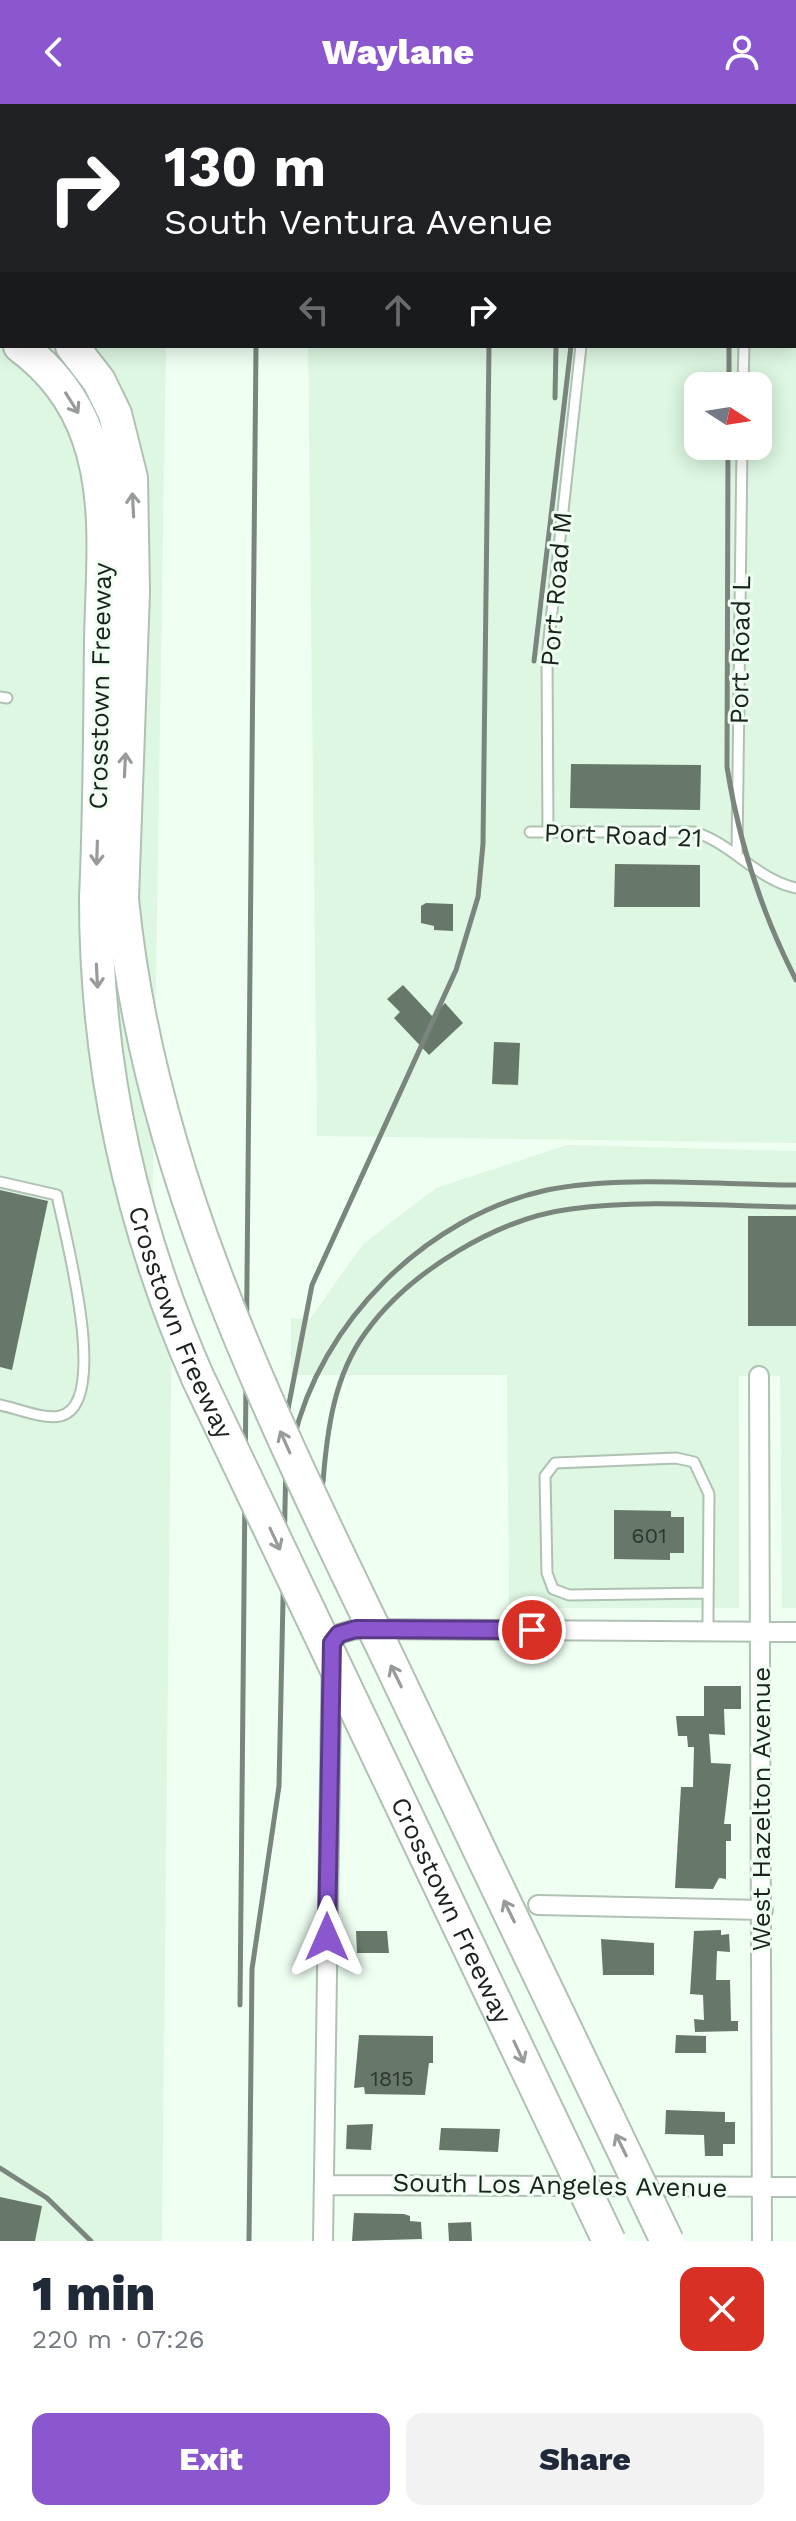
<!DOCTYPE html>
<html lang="en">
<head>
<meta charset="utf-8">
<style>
	:root { --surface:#fff; --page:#f2f2f3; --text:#1f2937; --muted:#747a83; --accent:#8a57cf }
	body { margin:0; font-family:"Work Sans",sans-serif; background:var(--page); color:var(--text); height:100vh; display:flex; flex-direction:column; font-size:30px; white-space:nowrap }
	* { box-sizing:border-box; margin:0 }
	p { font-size:26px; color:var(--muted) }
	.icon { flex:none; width:44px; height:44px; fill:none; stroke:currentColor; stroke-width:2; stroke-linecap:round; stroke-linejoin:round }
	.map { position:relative; height:2137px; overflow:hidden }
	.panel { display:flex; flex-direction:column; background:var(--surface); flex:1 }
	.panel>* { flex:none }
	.top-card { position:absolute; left:0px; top:0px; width:796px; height:244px; box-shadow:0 4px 20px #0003; background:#202124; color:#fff; overflow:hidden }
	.needle { width:52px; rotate:102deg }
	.tools { position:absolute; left:684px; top:268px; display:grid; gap:16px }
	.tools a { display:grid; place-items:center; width:88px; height:88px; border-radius:16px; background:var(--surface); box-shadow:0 4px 20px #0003; font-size:40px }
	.pin { position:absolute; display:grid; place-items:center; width:68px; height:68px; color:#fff; margin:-34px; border:4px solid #fff; border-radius:50%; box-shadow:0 2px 8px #0007 }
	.me { position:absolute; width:88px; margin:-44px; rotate:0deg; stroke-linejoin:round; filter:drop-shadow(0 0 6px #0008) }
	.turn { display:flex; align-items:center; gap:28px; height:168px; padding:0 32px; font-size:36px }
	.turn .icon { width:104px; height:104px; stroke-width:2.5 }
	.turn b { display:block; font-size:56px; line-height:68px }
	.lanes { display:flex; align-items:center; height:76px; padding:0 32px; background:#0003; justify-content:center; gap:40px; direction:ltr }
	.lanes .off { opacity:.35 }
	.round { display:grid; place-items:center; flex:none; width:84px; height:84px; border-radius:16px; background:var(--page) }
	.headline { display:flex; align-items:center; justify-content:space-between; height:136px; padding:0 32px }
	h1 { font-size:48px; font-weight:800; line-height:60px }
	.primary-button { display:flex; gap:16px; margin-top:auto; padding:16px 32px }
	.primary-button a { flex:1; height:92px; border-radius:16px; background:var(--accent); color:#fff; font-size:32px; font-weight:800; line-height:92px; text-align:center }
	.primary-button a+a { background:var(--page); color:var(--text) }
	header { display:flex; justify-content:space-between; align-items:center; height:104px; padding:0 32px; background:var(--accent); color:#fff; font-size:36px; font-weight:800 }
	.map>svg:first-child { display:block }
</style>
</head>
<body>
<header><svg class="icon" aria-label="back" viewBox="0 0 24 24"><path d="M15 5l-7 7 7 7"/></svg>Waylane<svg class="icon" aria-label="person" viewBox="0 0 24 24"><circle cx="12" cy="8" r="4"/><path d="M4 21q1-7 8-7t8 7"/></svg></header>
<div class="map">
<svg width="796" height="2137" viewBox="0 0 796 2137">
	<rect width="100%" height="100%" fill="#effff2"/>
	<!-- built -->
	<path fill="#ddf7e2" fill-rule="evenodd" d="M0,0H169L2,2V242H166L151,1189L172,1191L162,2137H0Z
		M306,0H796V1039L317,1032L308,242H794V2ZM698,282H758V342H698Z
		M567,1041L796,1047V1504H782L780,1272H739V1504H509L507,1271H291V1214L310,1215L363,1140L436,1084Z"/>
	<!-- building -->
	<path fill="#67786a" d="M571,660L701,661L700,706L570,704Z
		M615,760L700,761V803H614Z
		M426,799L453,800V827L434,826V822L421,819V802Z
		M403,881L432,912L445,899L463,919L429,951L394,914L400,908L387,895Z
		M494,938L520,939L518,981L492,980Z
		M0,1086L48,1097L12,1266L0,1263Z
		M748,1112H796V1222H748Z
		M614,1406L671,1407V1413H684V1449H670V1456L614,1455Z
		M704,1582H741V1605H724L725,1631L709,1630L711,1659L731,1660L724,1720H731V1737H726V1775L719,1774L713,1785L675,1784L681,1683H693L694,1643H688L687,1632H678L676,1612H704Z
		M721,1826V1831L729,1830L730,1848L717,1847L716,1876H730L731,1917H738V1927L695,1928L694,1915L704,1916L703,1891L690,1890L694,1827Z
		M356,1827H387L389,1849H357Z
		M601,1835L654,1839V1871H603Z
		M359,1931L433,1932V1959H429L425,1991L365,1990L364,1983L354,1984Z
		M676,1931L706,1932V1949H675Z
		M666,2006L725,2008V2018H735V2040H723V2052H705L704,2031L665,2030Z
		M373,2020L371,2046L346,2045L347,2021Z
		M441,2024L500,2025L498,2048L439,2046Z
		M0,2093L42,2102L35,2137H0Z
		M354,2109L404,2110L410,2112V2117L421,2118L422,2135L352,2137Z
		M471,2118L472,2137H449L448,2119Z"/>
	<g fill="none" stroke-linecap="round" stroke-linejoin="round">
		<defs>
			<path id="lane" d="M587,2V0
				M747,2V0
				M743,282L744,242
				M0,593L7,594
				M530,728H694C732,739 757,776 796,784
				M548,728L547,553L581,242
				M737,751L742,342
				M0,1078L57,1091C64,1128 112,1301 60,1312C44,1316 16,1304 0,1301
				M708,1527V1512L709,1390L694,1358L676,1354L555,1359L545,1372L547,1469L553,1485L569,1491L708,1489"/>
			<path id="street" d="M759,1272L762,2137
				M538,1801L763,1806
				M324,2081L796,2083
				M323,2137L332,1539L339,1530L356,1525L796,1528"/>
			<path id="highway" d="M0,189L2,190
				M20,242C51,265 75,296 88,333C111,396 102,472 101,538C100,624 100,709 96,794
				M72,242L99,277L115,310L131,374L133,488L122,795"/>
		</defs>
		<!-- lane casing -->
		<use href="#lane" stroke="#aec1b2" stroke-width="13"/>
		<!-- street casing -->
		<use href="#street" stroke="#aec1b2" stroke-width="22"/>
		<!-- highway casing -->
		<use href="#highway" stroke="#aec1b2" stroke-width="36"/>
		<!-- lane -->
		<use href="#lane" stroke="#fff" stroke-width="9"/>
		<!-- street -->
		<use href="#street" stroke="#fff" stroke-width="18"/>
		<!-- highway -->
		<use href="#highway" stroke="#fff" stroke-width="32"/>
		<!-- rail -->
		<path stroke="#7a857d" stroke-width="5" d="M258,2V0
			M492,2V0
			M559,2V0
			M576,2V0
			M731,2V0
			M729,282V242
			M555,294L556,242
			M728,342L727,663C739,738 761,808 796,876
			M534,557L571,242
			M293,1338C320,1218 427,1112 547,1086C619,1071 721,1081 796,1081
			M323,1378C327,1327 334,1271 366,1228C409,1168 498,1114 571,1105C644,1095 722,1102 796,1103
			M240,1901L256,242
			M0,2064L47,2094L91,2137
			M249,2137L252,1865L279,1682L287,1310L312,1181L456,866L478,793L483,740L489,242"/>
		<defs>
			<g id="highway-bridge">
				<path id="s1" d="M96,794C96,962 130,1120 198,1274L609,2137"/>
				<path d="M122,795C149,1070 271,1311 389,1556C481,1750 574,1943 667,2137"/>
			</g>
		</defs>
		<!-- highway-bridge casing -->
		<use href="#highway-bridge" stroke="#aec1b2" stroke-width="36" stroke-linecap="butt"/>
		<!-- highway-bridge -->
		<use href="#highway-bridge" stroke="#fff" stroke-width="32"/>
	</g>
	<!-- one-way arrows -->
	<defs><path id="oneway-shaft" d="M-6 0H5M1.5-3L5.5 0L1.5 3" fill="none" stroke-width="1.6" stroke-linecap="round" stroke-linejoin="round" transform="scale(2)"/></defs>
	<g stroke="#989c99">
		<use href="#oneway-shaft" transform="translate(72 299) rotate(58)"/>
		<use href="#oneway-shaft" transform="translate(133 401) rotate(-93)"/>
		<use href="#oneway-shaft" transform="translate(125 661) rotate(-87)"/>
		<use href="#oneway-shaft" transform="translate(97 749) rotate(92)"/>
		<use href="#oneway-shaft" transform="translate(97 872) rotate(87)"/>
		<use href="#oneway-shaft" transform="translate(285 1338) rotate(-114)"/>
		<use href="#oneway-shaft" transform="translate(275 1435) rotate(65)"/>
		<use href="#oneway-shaft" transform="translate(396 1572) rotate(-116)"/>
		<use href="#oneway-shaft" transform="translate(509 1807) rotate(-116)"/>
		<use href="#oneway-shaft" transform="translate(519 1948) rotate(65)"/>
		<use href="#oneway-shaft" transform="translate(621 2041) rotate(-116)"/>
	</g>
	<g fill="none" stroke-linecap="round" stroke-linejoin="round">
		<defs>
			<path id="route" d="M327,1833L332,1539L339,1530L356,1525L532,1526"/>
		</defs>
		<!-- route casing -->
		<use href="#route" stroke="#5a3987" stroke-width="20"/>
		<!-- route -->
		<use href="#route" stroke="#8a57cf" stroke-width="14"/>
	</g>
	<g text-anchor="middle" stroke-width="6" stroke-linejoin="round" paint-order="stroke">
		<!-- number labels -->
		<g font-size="22" fill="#2e3830">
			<text x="649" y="1439">601</text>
			<text x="392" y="1982">1815</text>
		</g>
		<!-- street labels -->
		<g font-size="26" fill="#1b221d" stroke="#effff2">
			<text transform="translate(556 485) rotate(-85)" y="9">Port Road M</text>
			<text transform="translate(740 546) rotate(-89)" y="9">Port Road L</text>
			<text transform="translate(100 582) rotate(-89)" y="9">Crosstown Freeway</text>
			<text transform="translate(623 731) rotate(2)" y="9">Port Road 21</text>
			<text dy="9" stroke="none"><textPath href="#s1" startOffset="436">Crosstown Freeway</textPath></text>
			<text transform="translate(761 1705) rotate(-90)" y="9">West Hazelton Avenue</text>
			<text dy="9" stroke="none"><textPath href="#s1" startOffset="1084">Crosstown Freeway</textPath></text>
			<text transform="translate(560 2081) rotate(1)" y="9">South Los Angeles Avenue</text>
		</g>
	</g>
</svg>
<div class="tools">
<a><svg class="needle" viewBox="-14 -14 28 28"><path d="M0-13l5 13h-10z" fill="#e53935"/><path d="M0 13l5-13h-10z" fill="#747a83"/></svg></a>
</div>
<div class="pin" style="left:532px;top:1526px;background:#d93025"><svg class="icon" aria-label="arrive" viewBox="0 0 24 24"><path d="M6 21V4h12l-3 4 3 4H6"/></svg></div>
<svg class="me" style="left:327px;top:1833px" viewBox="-20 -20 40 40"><path d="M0-17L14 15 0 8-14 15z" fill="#8a57cf" stroke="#fff" stroke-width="4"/></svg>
<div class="top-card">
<div class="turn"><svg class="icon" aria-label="right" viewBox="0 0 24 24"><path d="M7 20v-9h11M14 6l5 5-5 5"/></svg><div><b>130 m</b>South Ventura Avenue</div></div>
<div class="lanes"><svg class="icon off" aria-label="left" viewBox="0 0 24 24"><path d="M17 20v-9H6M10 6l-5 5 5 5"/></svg><svg class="icon off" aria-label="ahead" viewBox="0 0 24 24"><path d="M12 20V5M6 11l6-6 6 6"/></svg><svg class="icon" aria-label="right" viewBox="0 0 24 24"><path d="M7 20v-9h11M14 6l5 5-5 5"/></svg></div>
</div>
</div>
<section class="panel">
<div class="headline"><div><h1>1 min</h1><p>220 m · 07:26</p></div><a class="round" style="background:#d93025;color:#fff"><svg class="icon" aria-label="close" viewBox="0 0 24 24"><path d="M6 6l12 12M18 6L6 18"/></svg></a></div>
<div class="primary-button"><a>Exit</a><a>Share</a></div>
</section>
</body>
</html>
